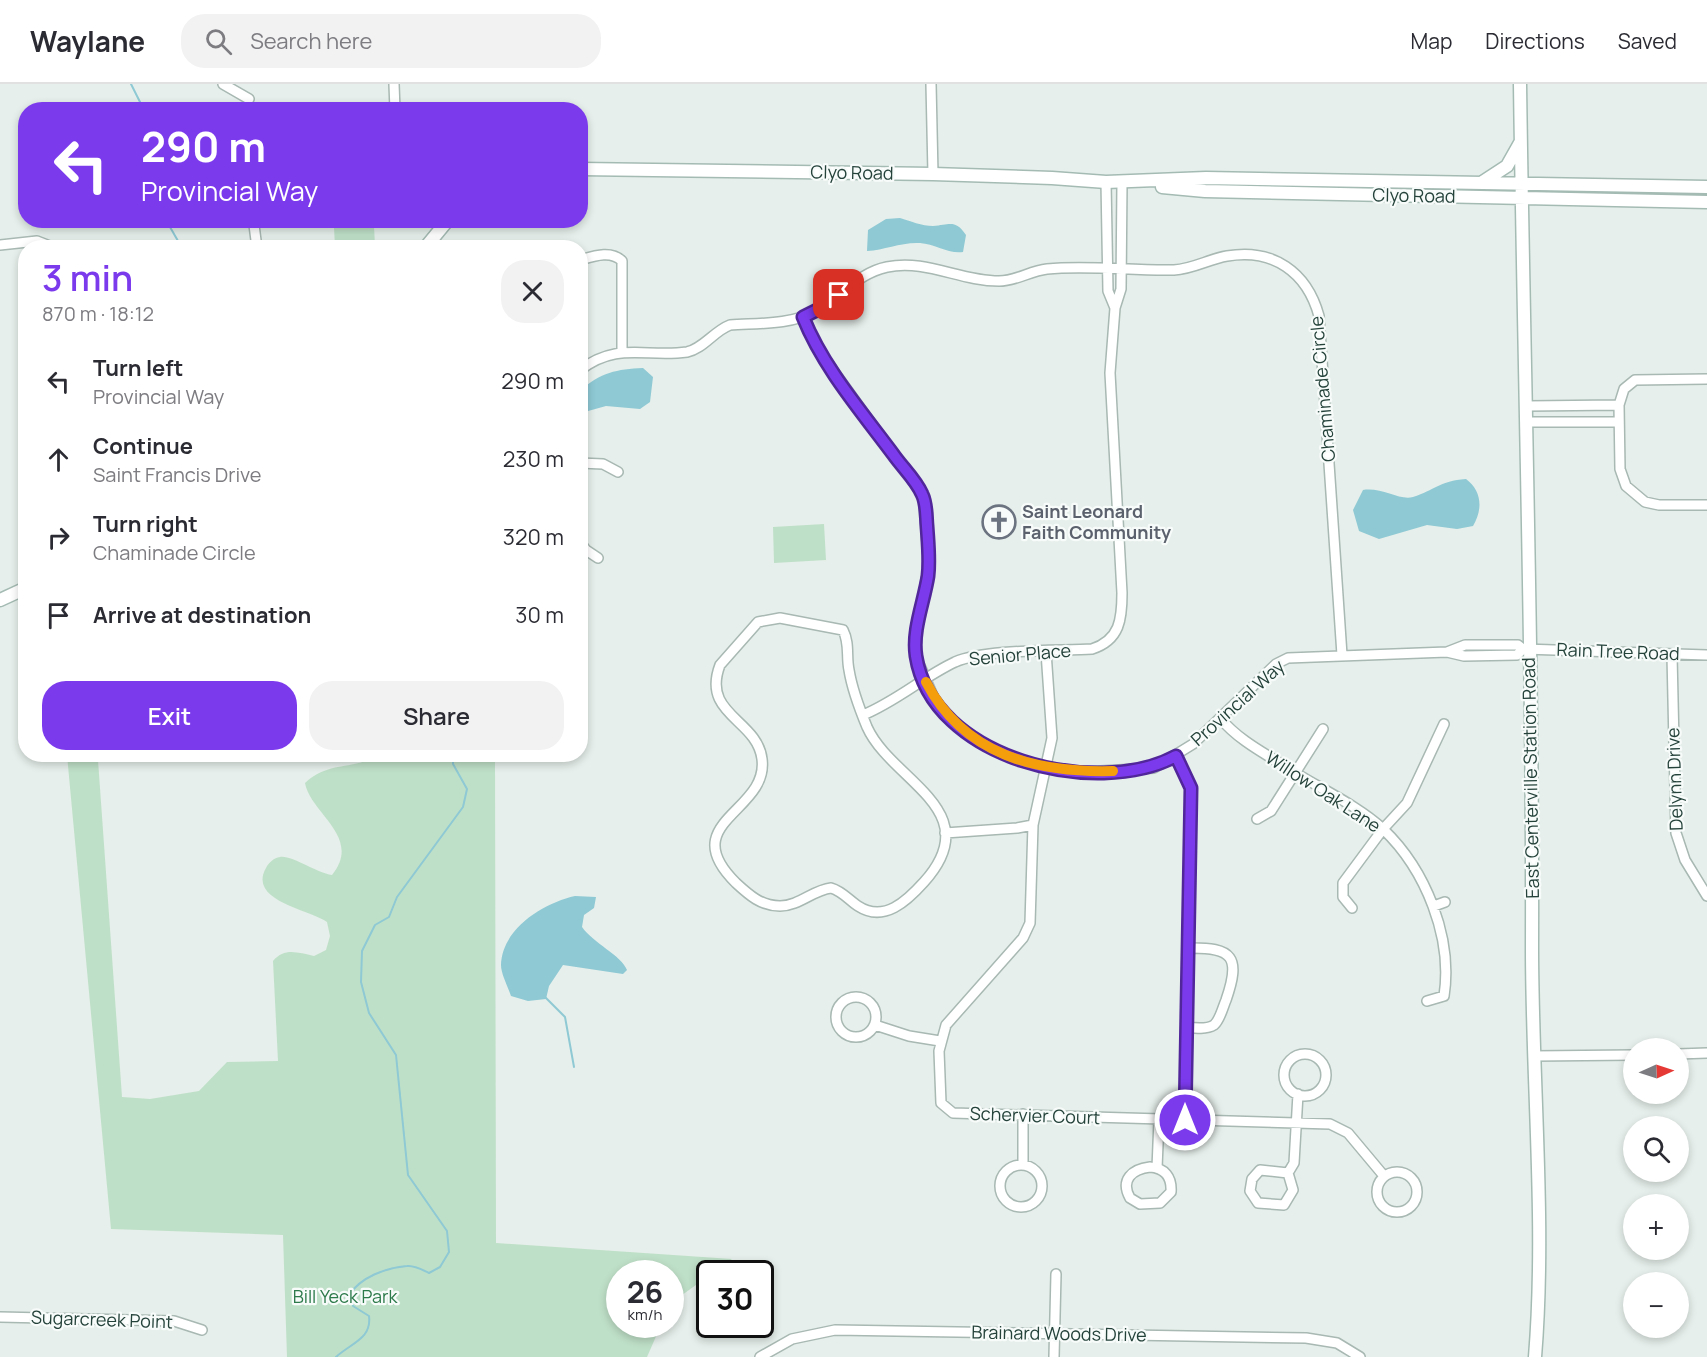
<!DOCTYPE html>
<html lang="en">
<head>
<meta charset="utf-8">
<style>
	:root { --surface:#fff; --page:#f2f2f3; --text:#2b2b33; --muted:#7c7c81; --line:#e1e1e2; --accent:#7c3aed }
	body { margin:0; font-family:Manrope,sans-serif; background:var(--page); color:var(--text); height:100vh; display:flex; flex-direction:column; font-size:22px; white-space:nowrap }
	* { box-sizing:border-box; margin:0 }
	p { font-size:20px; color:var(--muted) }
	.icon { flex:none; width:33px; height:33px; fill:none; stroke:currentColor; stroke-width:2; stroke-linecap:round; stroke-linejoin:round }
	.map { position:relative; flex:1; overflow:hidden }
	.details { position:absolute; left:18px; top:156px; width:570px; height:522px; display:flex; flex-direction:column; background:var(--surface); border-radius:24px; box-shadow:0 3px 9px #0003 }
	.details>* { flex:none }
	.hud { position:absolute; left:18px; top:18px; width:570px; height:126px; border-radius:24px; box-shadow:0 3px 9px #0003; background:#7c3aed; color:#fff; overflow:hidden }
	.needle { width:39px; rotate:87deg }
	.controls { position:absolute; left:1623px; top:954px; display:grid; gap:12px }
	.controls a { display:grid; place-items:center; width:66px; height:66px; border-radius:50%; background:var(--surface); box-shadow:0 3px 9px #0003; font-size:30px }
	.speed { position:absolute; left:606px; top:1176px; display:flex; gap:12px; font-size:30px; font-weight:700; text-align:center }
	.speed>* { display:grid; place-content:center; width:78px; height:78px; border-radius:50%; background:var(--surface); box-shadow:0 3px 9px #0003; line-height:1 }
	.speed small { font-size:15px; font-weight:400 }
	.speed .limit { border:3px solid #111; border-radius:9px; background:#fff; color:#111 }
	.pin { position:absolute; display:grid; place-items:center; width:51px; height:51px; color:#fff; margin:-26px; border-radius:12px; box-shadow:0 3px 9px #0006 }
	.me { position:absolute; width:66px; margin:-33px; rotate:0deg; stroke-linejoin:round; filter:drop-shadow(0 0 4px #0008) }
	.turn { display:flex; align-items:center; gap:21px; height:126px; padding:0 24px; font-size:27px }
	.turn .icon { width:78px; height:78px; stroke-width:2.5 }
	.turn b { display:block; font-size:42px; line-height:51px }
	.round { display:grid; place-items:center; flex:none; width:63px; height:63px; border-radius:24px; background:var(--page) }
	.overview { display:flex; align-items:center; justify-content:space-between; height:102px; padding:0 24px }
	h1 { font-size:36px; font-weight:600; line-height:45px; color:var(--accent) }
	.cta { display:flex; gap:12px; margin-top:auto; padding:12px 24px }
	.cta a { flex:1; height:69px; border-radius:24px; background:var(--accent); color:#fff; font-size:24px; font-weight:600; line-height:69px; text-align:center }
	.cta a+a { background:var(--page); color:var(--text) }
	ul { padding:0; list-style:none }
	li { display:flex; align-items:center; gap:18px; height:78px; padding:0 24px }
	li div { flex:1 }
	li b { display:block; font-size:22px }
	li em { font-style:normal }
	header { display:flex; align-items:center; gap:36px; box-sizing:border-box; height:84px; padding:0 30px; background:var(--surface); border-bottom:2px solid var(--line) }
	header strong { font-size:28px }
	nav { display:flex; gap:33px; margin-inline-start:auto; font-size:21px }
	.search { width:420px; height:54px; background:var(--page); display:flex; align-items:center; gap:15px; box-sizing:border-box; padding:0 21px; border-radius:24px; color:var(--muted); font-size:22px }
	.map>svg:first-child { display:block }
</style>
</head>
<body>
<header>
<strong>Waylane</strong>
<div class="search"><svg class="icon" aria-label="search" viewBox="0 0 24 24"><circle cx="10" cy="10" r="6"/><path d="M15 15l6 6"/></svg>Search here</div>
<nav><a>Map</a><a>Directions</a><a>Saved</a></nav>
</header>
<div class="map">
<svg width="1707" height="1273" viewBox="0 0 1707 1273">
	<rect width="100%" height="100%" fill="#e6efeb"/>
	<!-- green -->
	<path fill="#bfe0c8" d="M374,141L375,163H335L334,143Z
		M824,440L826,476L774,479L773,443Z
		M67,671H96L98,676L122,1013L150,1015L199,1007L227,978L278,977L273,877C285,863 298,869 314,872L326,866L330,852L327,838C311,826 247,817 266,784C269,778 274,774 280,773C292,771 316,789 332,791C363,753 310,729 305,699C330,676 353,687 377,671H495L496,1159L732,1175L671,1219L670,1190H620V1240L661,1241L647,1273H287L283,1151L111,1145Z"/>
	<!-- water -->
	<path fill="#8ec9d4" d="M900,134C910,137 922,142 933,142C950,141 955,135 966,151L963,168C948,170 935,160 920,159C901,158 885,166 867,167L868,146L886,135Z
		M643,284L653,293L650,318L640,325L606,322L581,329V306C600,289 617,285 643,284Z
		M1466,395C1482,407 1483,425 1473,442L1457,445L1427,441L1379,455L1359,447L1353,426L1363,406C1382,403 1400,417 1413,413C1435,406 1439,397 1466,395Z
		M575,812L596,813L594,824L584,831L582,843C593,859 621,871 627,886L623,890L563,881L549,902L546,915L528,917L511,912C508,903 501,890 501,881C502,844 544,819 575,812Z"/>
	<g fill="none" stroke-linecap="round" stroke-linejoin="round">
		<!-- stream -->
		<path stroke="#8ec9d4" stroke-width="2" d="M131,0L144,26
			M166,136L182,164
			M545,913L565,933L574,983
			M336,1273C351,1259 372,1255 369,1232L353,1222L349,1211C361,1193 385,1184 407,1182C414,1181 423,1186 429,1189L440,1183L449,1168L447,1147L408,1091L396,971L369,929L361,898L362,867L375,841L389,833L397,813L463,723L467,705L453,680V670"/>
		<defs>
			<path id="street" d="M223,0L249,15
				M394,0L395,26
				M931,0L933,90
				M1106,98L1108,207L1115,224
				M254,141L257,164
				M0,161L37,157L55,164
				M580,176C594,172 611,166 622,177V268
				M803,233L822,271L923,411L929,481L915,555L917,575L936,619L951,636L982,660L1023,678L1057,686L1083,688L1154,684L1193,660L1276,580L1288,574L1447,568L1464,572L1517,571L1523,565
				M580,286C618,257 646,274 687,268C703,265 714,247 730,241C757,239 790,241 814,228C840,215 857,189 887,183C926,175 960,197 999,197C1016,197 1030,187 1047,185C1089,181 1132,187 1174,186C1193,185 1209,175 1227,172C1273,164 1307,188 1319,232L1342,571
				M1707,295L1635,296L1624,305L1619,321L1620,385L1626,402L1645,418L1659,421H1707
				M1528,322L1619,321
				M1528,338H1619
				M580,379L603,380L618,388
				M580,458L586,466L598,474
				M780,534L843,546C850,560 846,572 849,586C852,605 860,626 867,643C891,697 989,726 924,798C907,817 884,839 858,822C849,816 842,807 831,804C813,806 799,822 780,822C761,822 749,811 736,799C674,738 769,728 762,675C757,635 701,631 720,581L758,538Z
				M1046,568L1052,654L1033,741L1030,839L1023,854L946,941L939,967L941,1019L953,1029L1330,1040L1348,1049L1384,1092
				M1447,568L1465,561H1518L1523,565L1707,571
				M1672,571L1676,749L1685,776L1707,812
				M863,631C897,617 923,593 955,578C985,565 1057,567 1092,565C1120,556 1122,535 1122,509L1110,289L1115,224L1121,205L1122,99
				M1220,634C1240,658 1268,671 1294,688C1323,706 1358,722 1383,745C1426,786 1453,854 1444,912L1427,917
				M1176,672L1191,704L1185,1036
				M1257,735L1271,727L1323,645
				M945,749L1017,744L1033,741
				M1434,822L1445,818
				M1352,824L1343,813V799L1383,745L1407,719L1444,640
				M836 933a20 20 0 1 1 40 0a20 20 0 1 1-40 0Z
				M875,941L909,952L940,957
				M1186,943C1194,944 1206,946 1214,941C1220,936 1223,923 1226,916C1241,873 1233,863 1188,864
				M1678,970L1707,969
				M1284 991a21 21 0 1 1 42 0a21 21 0 1 1-42 0Z
				M1534,972L1634,971
				M1023,1030V1081
				M1000 1102a21 21 0 1 1 42 0a21 21 0 1 1-42 0Z
				M1150,1083C1165,1084 1172,1093 1171,1108L1160,1119L1140,1120L1130,1114C1120,1096 1132,1085 1150,1083Z
				M1157,1084L1159,1036
				M1260,1086L1288,1089L1293,1106L1284,1121L1258,1119L1250,1107L1252,1095Z
				M1377 1108a20 20 0 1 1 40 0a20 20 0 1 1-40 0Z
				M1288,1089L1294,1079L1298,1010
				M0,1233L174,1237L202,1246
				M760,1273L792,1255L835,1246L1306,1254L1337,1259L1360,1273
				M1054,1273L1056,1190"/>
			<path id="secondary" d="M1520,0C1524,288 1533,576 1532,864C1532,998 1546,1140 1535,1273
				M580,85L933,90L1052,94L1106,98L1206,94L1707,103
				M1481,99L1507,82L1520,59
				M1162,103L1205,107L1707,118
				M425,164L448,136
				M0,516L26,504"/>
		</defs>
		<!-- street casing -->
		<use href="#street" stroke="#a8b8b2" stroke-width="12"/>
		<!-- secondary casing -->
		<use href="#secondary" stroke="#a4bbb3" stroke-width="15"/>
		<!-- street -->
		<use href="#street" stroke="#fff" stroke-width="9"/>
		<!-- secondary -->
		<use href="#secondary" stroke="#fff" stroke-width="12"/>
	</g>
	<g fill="none" stroke-linecap="round" stroke-linejoin="round">
		<defs>
			<path id="route" d="M839,211L827,221L803,233C823,283 861,327 893,370C902,383 916,396 922,410C927,420 926,432 927,442C928,458 930,476 928,492C924,518 912,546 916,572C932,675 1096,715 1176,672L1191,704L1185,1036"/>
		</defs>
		<!-- route casing -->
		<use href="#route" stroke="#51269a" stroke-width="15"/>
		<!-- route -->
		<use href="#route" stroke="#7c3aed" stroke-width="10"/>
		<!-- slow -->
		<path stroke="#f59e0b" stroke-width="10" d="M926,598C964,671 1036,689 1113,687"/>
	</g>
	<!-- icons -->
	<defs>
		<symbol id="church-ring" viewBox="-11 -11 22 22"><circle r="9.5" fill="#f7fbf9" stroke="#6b7280" stroke-width="1.5"/><path d="M-1.2-6h2.4v3.5h3.3v2.4h-3.3V6h-2.4V-.1h-3.3v-2.4h3.3Z" fill="#6b7280"/></symbol>
	</defs>
	<g fill-rule="evenodd">
		<use href="#church-ring" x="980" y="419" width="38" height="38"/>
	</g>
	<g text-anchor="middle" stroke-width="4.5" stroke-linejoin="round" paint-order="stroke">
		<!-- street labels -->
		<g font-size="18" fill="#24423a" stroke="#f7fbf9">
			<text transform="translate(852 89) rotate(1)" y="6">Clyo Road</text>
			<text transform="translate(1414 112) rotate(1)" y="6">Clyo Road</text>
			<text transform="translate(1323 305) rotate(-95)" y="6">Chaminade Circle</text>
			<text transform="translate(1618 568) rotate(2)" y="6">Rain Tree Road</text>
			<text transform="translate(1020 571) rotate(-5)" y="6">Senior Place</text>
			<text transform="translate(1238 619) rotate(-42)" y="6">Provincial Way</text>
			<text transform="translate(1531 694) rotate(-91)" y="6">East Centerville Station Road</text>
			<text transform="translate(1675 695) rotate(-92)" y="6">Delynn Drive</text>
			<text transform="translate(1323 708) rotate(33)" y="6">Willow Oak Lane</text>
			<text transform="translate(1035 1032) rotate(2)" y="6">Schervier Court</text>
			<text transform="translate(102 1236) rotate(2)" y="6">Sugarcreek Point</text>
			<text transform="translate(1059 1250) rotate(1)" y="6">Brainard Woods Drive</text>
		</g>
		<!-- worship labels -->
		<g font-size="18" font-weight="bold" fill="#5b616d" stroke="#f7fbf9" text-anchor="start">
			<text x="1022" y="434">Saint Leonard<tspan x="1022" dy="21">Faith Community</tspan></text>
		</g>
		<!-- park labels -->
		<g font-size="18" fill="#2d7a4b" stroke="#f7fbf9">
			<text x="345" y="1219">Bill Yeck Park</text>
		</g>
	</g>
</svg>
<div class="controls">
<a><svg class="needle" viewBox="-14 -14 28 28"><path d="M0-13l5 13h-10z" fill="#e53935"/><path d="M0 13l5-13h-10z" fill="#7c7c81"/></svg></a>
<a><svg class="icon" aria-label="search" viewBox="0 0 24 24"><circle cx="10" cy="10" r="6"/><path d="M15 15l6 6"/></svg></a>
<a>+</a>
<a>−</a>
</div>
<div class="speed"><div>26<small>km/h</small></div><div class="limit">30</div></div>
<div class="pin" style="left:839px;top:211px;background:#d93025"><svg class="icon" aria-label="arrive" viewBox="0 0 24 24"><path d="M6 21V4h12l-3 4 3 4H6"/></svg></div>
<svg class="me" style="left:1185px;top:1036px" viewBox="-20 -20 40 40"><circle r="17" fill="#7c3aed" stroke="#fff" stroke-width="3"/><path d="M0-11L8 9 0 5-8 9z" fill="#fff"/></svg>
<div class="hud">
<div class="turn"><svg class="icon" aria-label="left" viewBox="0 0 24 24"><path d="M17 20v-9H6M10 6l-5 5 5 5"/></svg><div><b>290 m</b>Provincial Way</div></div>
</div>
<section class="details">
<div class="overview"><div><h1>3 min</h1><p>870 m · 18:12</p></div><a class="round"><svg class="icon" aria-label="close" viewBox="0 0 24 24"><path d="M6 6l12 12M18 6L6 18"/></svg></a></div>
<ul>
<li><svg class="icon" aria-label="left" viewBox="0 0 24 24"><path d="M17 20v-9H6M10 6l-5 5 5 5"/></svg><div><b>Turn left</b><p>Provincial Way</p></div><em>290 m</em></li>
<li><svg class="icon" aria-label="ahead" viewBox="0 0 24 24"><path d="M12 20V5M6 11l6-6 6 6"/></svg><div><b>Continue</b><p>Saint Francis Drive</p></div><em>230 m</em></li>
<li><svg class="icon" aria-label="right" viewBox="0 0 24 24"><path d="M7 20v-9h11M14 6l5 5-5 5"/></svg><div><b>Turn right</b><p>Chaminade Circle</p></div><em>320 m</em></li>
<li><svg class="icon" aria-label="arrive" viewBox="0 0 24 24"><path d="M6 21V4h12l-3 4 3 4H6"/></svg><div><b>Arrive at destination</b></div><em>30 m</em></li>
</ul>
<div class="cta"><a>Exit</a><a>Share</a></div>
</section>
</div>
</body>
</html>
